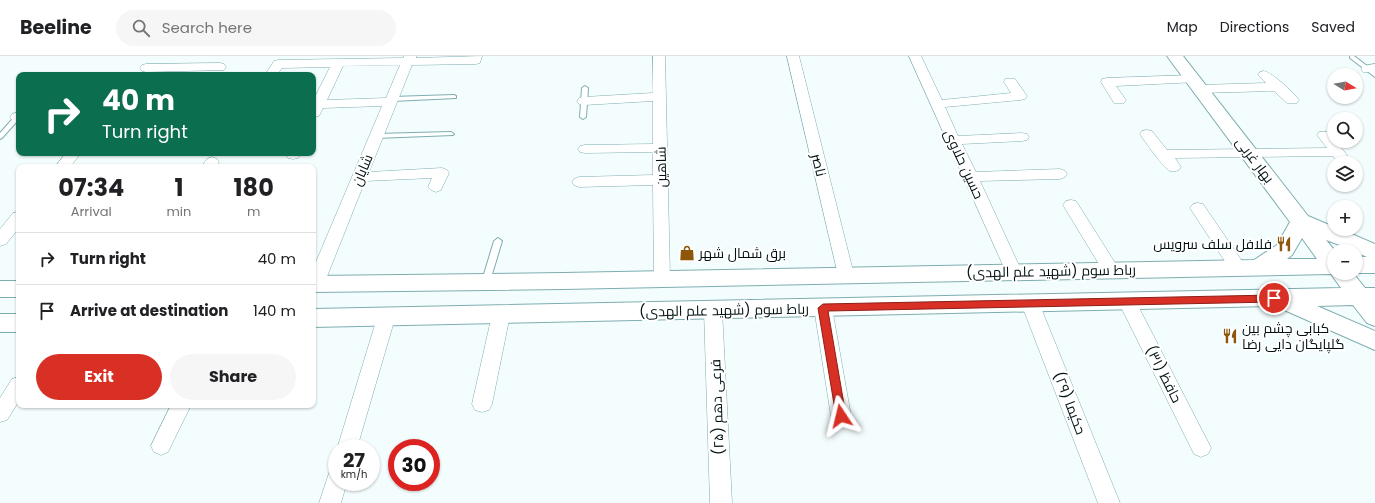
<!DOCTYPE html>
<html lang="en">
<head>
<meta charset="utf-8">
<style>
	:root { --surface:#fff; --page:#f6f6f6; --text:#202124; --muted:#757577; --line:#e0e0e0; --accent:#d93025 }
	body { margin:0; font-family:Poppins,Cairo,sans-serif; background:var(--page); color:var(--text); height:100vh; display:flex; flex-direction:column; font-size:15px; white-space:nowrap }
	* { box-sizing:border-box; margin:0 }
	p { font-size:13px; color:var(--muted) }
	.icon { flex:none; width:22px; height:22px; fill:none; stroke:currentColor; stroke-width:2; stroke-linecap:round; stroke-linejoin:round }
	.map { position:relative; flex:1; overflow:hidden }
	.side { position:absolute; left:16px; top:108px; width:300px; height:244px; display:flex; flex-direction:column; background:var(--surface); border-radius:8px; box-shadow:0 1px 3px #0004 }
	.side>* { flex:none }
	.guide { position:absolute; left:16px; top:16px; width:300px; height:84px; border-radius:8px; box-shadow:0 1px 3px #0004; background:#0b6e4f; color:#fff; overflow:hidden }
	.needle { width:26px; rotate:101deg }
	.fabs { position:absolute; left:1327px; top:12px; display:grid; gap:8px }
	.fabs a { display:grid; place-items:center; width:36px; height:36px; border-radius:50%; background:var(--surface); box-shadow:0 1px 3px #0004; font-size:20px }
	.speed { position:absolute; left:328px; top:383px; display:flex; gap:8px; font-size:20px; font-weight:700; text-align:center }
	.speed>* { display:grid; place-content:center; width:52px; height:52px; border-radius:50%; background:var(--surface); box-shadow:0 1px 3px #0004; line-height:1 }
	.speed small { font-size:10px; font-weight:400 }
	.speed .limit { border:6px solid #d22; background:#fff; color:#111 }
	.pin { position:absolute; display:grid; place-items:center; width:34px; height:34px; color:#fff; margin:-17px; border:2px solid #fff; border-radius:50%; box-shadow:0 1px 4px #0007 }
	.me { position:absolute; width:44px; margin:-22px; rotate:350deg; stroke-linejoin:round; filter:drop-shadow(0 0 3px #0008) }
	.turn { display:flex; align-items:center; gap:14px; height:84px; padding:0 20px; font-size:18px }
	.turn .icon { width:52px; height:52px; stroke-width:2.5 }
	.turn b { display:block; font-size:28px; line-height:34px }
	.eta { display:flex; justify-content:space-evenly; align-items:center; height:68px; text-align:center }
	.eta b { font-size:24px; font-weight:700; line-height:28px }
	.action { display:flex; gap:8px; margin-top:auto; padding:8px 20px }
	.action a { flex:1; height:46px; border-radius:24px; background:var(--accent); color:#fff; font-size:16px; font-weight:700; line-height:46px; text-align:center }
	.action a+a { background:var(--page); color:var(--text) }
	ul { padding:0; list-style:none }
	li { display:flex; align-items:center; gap:12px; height:52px; padding:0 20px; border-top:1px solid var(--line) }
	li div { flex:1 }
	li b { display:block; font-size:15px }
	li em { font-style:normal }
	header { display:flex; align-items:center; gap:24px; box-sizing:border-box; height:56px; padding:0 20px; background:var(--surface); border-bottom:1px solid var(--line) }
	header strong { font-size:19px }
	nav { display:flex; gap:22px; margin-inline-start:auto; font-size:14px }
	.search { width:280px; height:36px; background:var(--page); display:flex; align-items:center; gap:10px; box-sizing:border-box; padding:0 14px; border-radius:22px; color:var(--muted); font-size:15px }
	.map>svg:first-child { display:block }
</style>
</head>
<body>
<header>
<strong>Beeline</strong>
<div class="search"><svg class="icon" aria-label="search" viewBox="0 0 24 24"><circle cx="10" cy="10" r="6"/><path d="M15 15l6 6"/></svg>Search here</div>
<nav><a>Map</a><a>Directions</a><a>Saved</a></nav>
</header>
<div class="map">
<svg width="1375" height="447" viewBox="0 0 1375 447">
	<rect width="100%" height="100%" fill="#f4fdfe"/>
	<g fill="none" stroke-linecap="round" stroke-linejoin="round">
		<defs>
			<path id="lane" d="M1350,0H1354L1375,16V21L1350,2Z
				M585,30L588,32L586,61L583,63L580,61L582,32Z
				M454,39L456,40V42L392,45L389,43L392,41Z
				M19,57V63L2,82L0,83V77L17,58Z
				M451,76L454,78L453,79L376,82L373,80L376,78Z
				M498,182L502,185L490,225L486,228L482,225L494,185Z"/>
			<path id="street" d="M404,0H416V2L482,0L480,7L476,8L412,9L369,116L442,112L447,114L449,117L441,134L436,136L431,134L428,131L432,122L365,125L324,228L321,232L313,234V213L382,50L323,52L319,60L313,61V45L330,11L282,12L277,19H265L274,5L278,4L403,2ZM400,9L386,42L327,44L343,10Z
				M653,0H665L670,222L668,226L662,228L656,226L654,222L653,129L579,131L574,129L572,126L574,123L579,121L653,119V96L585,97L580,96L578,93L580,90L585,89L653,88V45L584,49L579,48L577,45L579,42L584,41L653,37Z
				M787,0H799L854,219L852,223L846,225L840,223L838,219Z
				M909,0H921L942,44L1011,37L1004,26L1005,23H1015L1027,40L1025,43L1020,44L945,51L958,80L1022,77L1027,78L1029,81L1027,84L1022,85L962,88L976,116L1060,113L1065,115L1067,118L1065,121L1060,123L980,125L1022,216L1020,220L1014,222L1008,220L1006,216Z
				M220,7L224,8L226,11L224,14L146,16L142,15L140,12L142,9L146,8Z
				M1375,8V16H1363L1361,13L1363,10Z
				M1264,15C1273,17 1293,36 1299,44L1297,47H1287L1274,35L1200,37L1195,36L1194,33L1195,30L1200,29L1266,27L1258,19L1260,16Z
				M1193,19L1197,20L1199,23L1197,26L1116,30L1126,44L1124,47H1114L1101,26L1102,23L1107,22Z
				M19,56V65L12,64L10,61L12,58Z
				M1147,74L1152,75L1167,94L1327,92L1317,79L1319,76C1326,74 1333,77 1334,85H1336L1353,107H1338L1333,100L1175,102L1181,111L1179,114C1176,115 1173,116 1170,115C1163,111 1145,86 1140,78L1142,75Z
				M66,97H81L70,111H55Z
				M287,97H301L298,102L293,103L288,102L286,99Z
				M212,101L217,103L219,106L216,111H201L207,103Z
				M1071,144L1076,145L1117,210L1119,214L1117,218L1111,220L1105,218L1063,149L1066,145Z
				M1198,147L1203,148L1244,208L1246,212L1244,216L1238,218L1232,216L1190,152L1193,148Z
				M19,156V172L6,188L0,190V173L13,157Z
				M1127,238L1133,240L1208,386L1211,392L1208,398L1201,401L1194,398L1118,245L1121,240Z
				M1030,240L1036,242L1039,247L1120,447H1098L1021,247L1024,242Z
				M823,245L829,247L832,252L851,360L848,366L841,369L834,366L831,360L814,252L817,247Z
				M713,247L719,249L722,254L732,447H710L704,254L707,249Z
				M501,252L507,254L510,259L492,348L489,354L482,356L475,354L472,348L492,259L495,254Z
				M386,255L392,257L395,262L357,392L337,393L377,262L380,257Z
				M19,321V345L7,364L0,366V342L12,323Z
				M171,349H191L168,396L161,399L154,396L151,390Z
				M337,414V426H347L341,447H319L329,417Z"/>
			<path id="secondary" d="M1167,0H1183L1308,160L1334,171V173H1340L1375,188V217H1356V201H1367L1356,196V195L1326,184L1335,195L1334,217H1353L1365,232H1375V270L1367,267L1353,249L1317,250L1375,275V294L1275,250L313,271V253L1341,232L1331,218L563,233L313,236V220L563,217L1254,204L1277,189L1290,166ZM1302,182L1317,203H1287L1292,199Z
				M0,225H19V241H0Z
				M0,258H19V276H0Z"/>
		</defs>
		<!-- lane casing -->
		<use href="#lane" stroke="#7eadb0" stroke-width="2"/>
		<!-- street casing -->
		<use href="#street" stroke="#7eadb0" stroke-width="1"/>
		<!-- secondary casing -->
		<use href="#secondary" stroke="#7eadb0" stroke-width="2"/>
		<!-- lane -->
		<use href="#lane" fill="#fff" fill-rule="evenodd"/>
		<!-- street -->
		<use href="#street" fill="#fff" fill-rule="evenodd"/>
		<!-- secondary -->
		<use href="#secondary" fill="#fff" fill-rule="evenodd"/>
	</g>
	<!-- route -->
	<path fill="#d93025" stroke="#8d1f18" d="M1274,239L1278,242L1274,246L828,255L846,360L845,364L841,365L837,364L836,360L818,252L823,248Z"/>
	<!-- icons -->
	<defs>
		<symbol id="restaurant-bare" viewBox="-9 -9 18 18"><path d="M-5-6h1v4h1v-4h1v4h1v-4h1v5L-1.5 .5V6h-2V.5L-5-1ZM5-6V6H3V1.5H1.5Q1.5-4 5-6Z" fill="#8d560b" stroke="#fff" stroke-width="2.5" paint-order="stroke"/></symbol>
		<symbol id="shop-bare" viewBox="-9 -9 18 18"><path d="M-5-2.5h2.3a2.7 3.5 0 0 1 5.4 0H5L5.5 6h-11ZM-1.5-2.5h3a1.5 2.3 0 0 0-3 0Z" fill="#8d560b" stroke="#fff" stroke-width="2.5" paint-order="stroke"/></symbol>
	</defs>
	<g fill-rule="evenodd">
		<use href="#restaurant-bare" x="1273" y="177" width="22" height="22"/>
		<use href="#shop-bare" x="676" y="186" width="22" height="22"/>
		<use href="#restaurant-bare" x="1219" y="269" width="22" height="22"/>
	</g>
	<g text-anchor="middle" stroke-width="4" stroke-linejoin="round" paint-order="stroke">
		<!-- street labels -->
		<g font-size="14" fill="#011011" stroke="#fff">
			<text transform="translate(1255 104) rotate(53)" y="5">بهار غربی</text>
			<text transform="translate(964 108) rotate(65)" y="5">حسین حلاوی</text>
			<text transform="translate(819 109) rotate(76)" y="5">ناصر</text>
			<text transform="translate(661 111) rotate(-91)" y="5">شاهین</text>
			<text transform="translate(362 114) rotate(-67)" y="5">شایان</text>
			<text transform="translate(1051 215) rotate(-1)" y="5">رباط سوم (شهید علم الهدی)</text>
			<text transform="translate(724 254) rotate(-1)" y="5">رباط سوم (شهید علم الهدی)</text>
			<text transform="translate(1164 318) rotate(63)" y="5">حافظ (۳۱)</text>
			<text transform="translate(1070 347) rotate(69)" y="5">حکیما (۲۹)</text>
			<text transform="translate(717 351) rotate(-92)" y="5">فرعی دهم (۲۵)</text>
		</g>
		<!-- poi labels -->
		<g font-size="14" fill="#011011" stroke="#fff" text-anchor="start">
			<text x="1272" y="193" text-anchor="end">فلافل سلف سرویس</text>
			<text x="699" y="202">برق شمال شهر</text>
			<text x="1242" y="277">کبابی چشم بین<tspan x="1242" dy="16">گلپایگان دایی رضا</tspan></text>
		</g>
	</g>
</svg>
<div class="fabs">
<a><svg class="needle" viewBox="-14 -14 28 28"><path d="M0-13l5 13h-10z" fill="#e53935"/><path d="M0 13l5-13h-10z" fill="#757577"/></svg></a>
<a><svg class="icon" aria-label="search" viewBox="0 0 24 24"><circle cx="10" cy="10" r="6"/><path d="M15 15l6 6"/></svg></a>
<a><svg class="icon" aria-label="layers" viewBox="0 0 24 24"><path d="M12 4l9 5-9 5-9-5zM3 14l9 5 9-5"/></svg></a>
<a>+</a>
<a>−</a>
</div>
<div class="speed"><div>27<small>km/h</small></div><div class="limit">30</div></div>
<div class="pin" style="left:1274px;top:242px;background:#d93025"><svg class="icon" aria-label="arrive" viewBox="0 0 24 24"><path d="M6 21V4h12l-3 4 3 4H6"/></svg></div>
<svg class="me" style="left:841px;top:360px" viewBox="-20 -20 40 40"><path d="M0-17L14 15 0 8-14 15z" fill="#d93025" stroke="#fff" stroke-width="4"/></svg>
<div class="guide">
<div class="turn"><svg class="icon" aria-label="right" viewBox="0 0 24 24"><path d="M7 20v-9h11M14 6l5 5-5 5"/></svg><div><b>40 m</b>Turn right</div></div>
</div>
<section class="side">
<div class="eta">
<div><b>07:34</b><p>Arrival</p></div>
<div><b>1</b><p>min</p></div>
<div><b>180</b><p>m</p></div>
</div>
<ul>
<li><svg class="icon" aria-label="right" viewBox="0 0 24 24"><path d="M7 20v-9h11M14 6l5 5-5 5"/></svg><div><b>Turn right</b></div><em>40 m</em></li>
<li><svg class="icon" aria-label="arrive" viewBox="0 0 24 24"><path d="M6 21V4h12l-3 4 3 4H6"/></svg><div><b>Arrive at destination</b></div><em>140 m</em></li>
</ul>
<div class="action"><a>Exit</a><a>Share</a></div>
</section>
</div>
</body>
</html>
